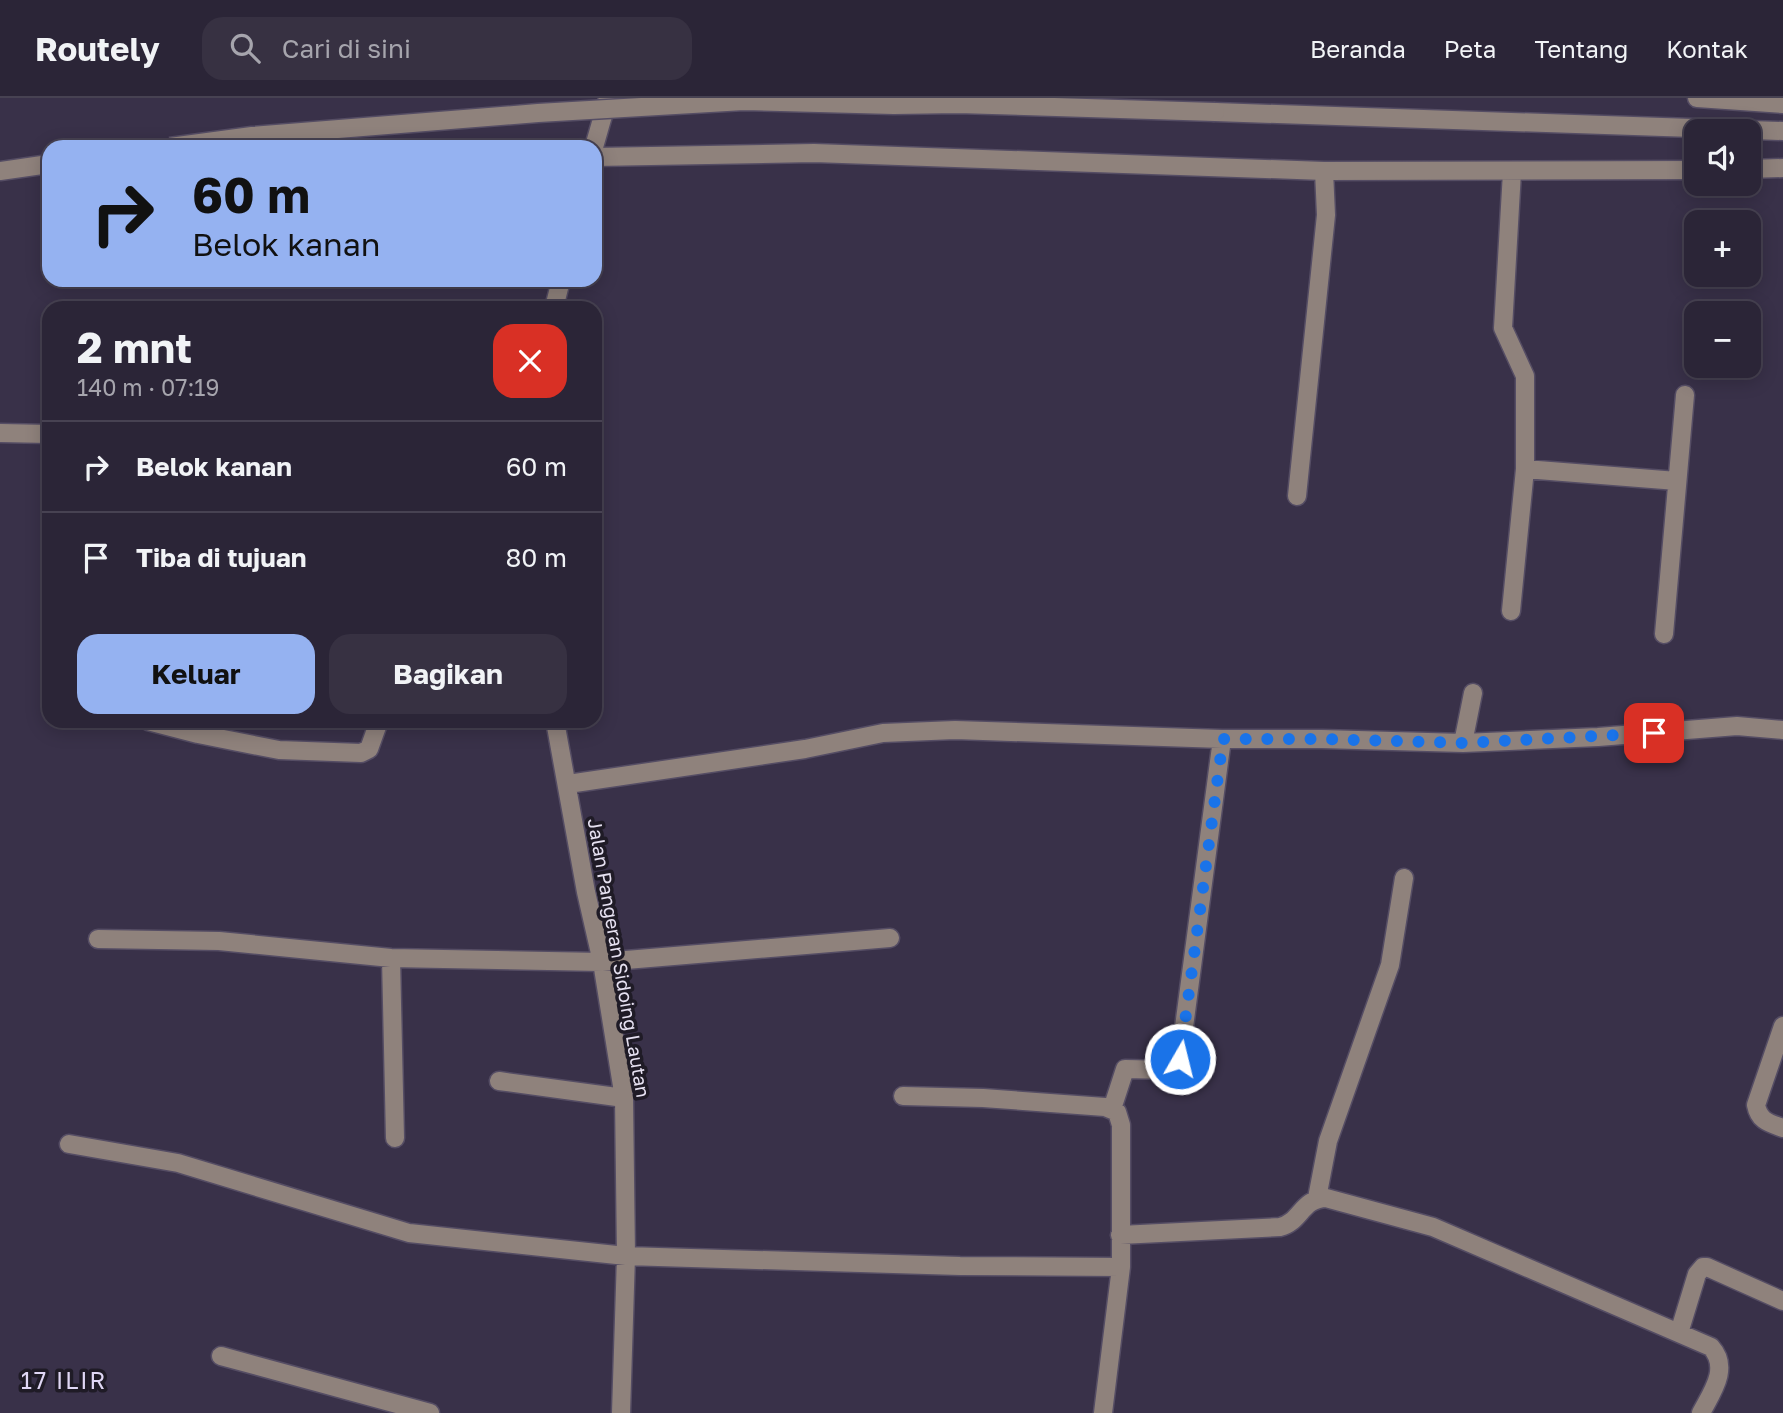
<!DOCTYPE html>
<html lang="id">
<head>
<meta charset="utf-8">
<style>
	:root { --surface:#2b2537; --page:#373142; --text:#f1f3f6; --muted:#a6a5ad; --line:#474252; --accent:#95b2f1 }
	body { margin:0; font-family:"Golos Text",sans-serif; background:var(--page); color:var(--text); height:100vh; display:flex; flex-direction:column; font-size:26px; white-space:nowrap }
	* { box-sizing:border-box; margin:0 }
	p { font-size:23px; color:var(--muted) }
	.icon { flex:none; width:38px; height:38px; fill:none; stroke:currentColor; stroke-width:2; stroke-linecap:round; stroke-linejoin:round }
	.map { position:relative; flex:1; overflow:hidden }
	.details { position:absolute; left:42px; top:203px; width:560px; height:427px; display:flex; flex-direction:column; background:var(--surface); border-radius:21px; box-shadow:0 4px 18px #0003,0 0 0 2px var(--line) }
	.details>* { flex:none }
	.guide { position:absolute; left:42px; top:42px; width:560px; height:147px; border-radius:21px; box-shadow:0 4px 18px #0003,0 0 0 2px var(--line); background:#95b2f1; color:#111; overflow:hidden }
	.controls { position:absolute; left:1684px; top:21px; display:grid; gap:14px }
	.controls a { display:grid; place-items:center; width:77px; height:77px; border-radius:14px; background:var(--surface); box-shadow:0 4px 18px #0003,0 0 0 2px var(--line); font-size:35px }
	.pin { position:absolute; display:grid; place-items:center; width:60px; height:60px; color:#fff; margin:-30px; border-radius:14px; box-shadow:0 4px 10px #0006 }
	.me { position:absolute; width:77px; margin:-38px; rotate:8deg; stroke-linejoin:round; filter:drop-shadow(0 0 5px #0008) }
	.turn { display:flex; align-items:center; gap:24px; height:147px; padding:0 35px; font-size:32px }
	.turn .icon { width:91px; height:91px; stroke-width:2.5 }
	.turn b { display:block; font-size:49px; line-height:60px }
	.round { display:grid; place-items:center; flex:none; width:74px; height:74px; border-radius:21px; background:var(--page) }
	.overview { display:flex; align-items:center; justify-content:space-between; height:119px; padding:0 35px }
	h1 { font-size:42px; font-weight:700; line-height:52px }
	.cta { display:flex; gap:14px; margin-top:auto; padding:14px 35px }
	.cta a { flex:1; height:80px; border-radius:21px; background:var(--accent); color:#111; font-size:28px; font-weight:700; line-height:80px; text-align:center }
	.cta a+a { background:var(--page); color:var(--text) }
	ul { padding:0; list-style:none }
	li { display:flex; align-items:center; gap:21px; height:91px; padding:0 35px; border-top:2px solid var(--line) }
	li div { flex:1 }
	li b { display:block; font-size:26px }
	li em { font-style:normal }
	header { display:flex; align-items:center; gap:42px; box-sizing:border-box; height:98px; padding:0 35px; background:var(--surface); border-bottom:2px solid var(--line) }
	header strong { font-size:33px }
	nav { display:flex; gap:38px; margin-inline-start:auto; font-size:24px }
	.search { width:490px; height:63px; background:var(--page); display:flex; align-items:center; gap:18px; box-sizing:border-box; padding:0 24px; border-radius:21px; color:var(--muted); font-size:26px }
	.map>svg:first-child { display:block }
</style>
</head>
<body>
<header>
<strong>Routely</strong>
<div class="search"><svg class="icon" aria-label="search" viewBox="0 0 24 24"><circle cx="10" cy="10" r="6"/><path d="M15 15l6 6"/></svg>Cari di sini</div>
<nav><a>Beranda</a><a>Peta</a><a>Tentang</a><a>Kontak</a></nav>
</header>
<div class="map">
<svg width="1783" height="1315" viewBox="0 0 1783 1315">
	<rect width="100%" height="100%" fill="#393149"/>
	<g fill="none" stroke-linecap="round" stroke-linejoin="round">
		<defs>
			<path id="minor" d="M1697,0L1783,6
				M1215,14L1783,33
				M594,49L608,0
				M595,59L814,55L1324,73L1696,72
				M1748,71L1783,70
				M0,73L49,66
				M554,210L561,182
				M1,335L49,336
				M1525,371L1677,383
				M1297,398L1326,117L1324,73
				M1511,513L1525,371V278L1503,230L1512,74
				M1664,536L1685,297
				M148,623L198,636L279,652L361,655L369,651L379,623
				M555,623L586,794L602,864L624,1000L626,1158L621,1315
				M1463,645L1473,595
				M568,686L805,651L883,635L955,632L1222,641H1322L1463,645L1598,639L1737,628L1783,632
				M98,841L219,843L391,860L602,864L890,840
				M391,860L395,1040
				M1783,928L1756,1007C1759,1023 1769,1025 1783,1030
				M499,983L624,1000
				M903,998L983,1000L1105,1009L1117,1014L1121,1027V1169L1103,1315
				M1112,1011L1125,971L1171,972L1179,967L1222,641
				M69,1046L178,1065L409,1135L626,1158L960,1168L1121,1169
				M1317,1100L1328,1043L1390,867L1404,780
				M1120,1137L1280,1129C1301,1124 1301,1101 1326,1100L1433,1129L1711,1249C1730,1270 1712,1294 1701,1315
				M1679,1235L1697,1176L1703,1169H1707L1783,1203
				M221,1258L430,1315"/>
		</defs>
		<!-- minor casing -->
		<use href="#minor" stroke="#554d64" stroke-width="21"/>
		<!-- minor -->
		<use href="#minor" stroke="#8f827c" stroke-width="18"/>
		<defs>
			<path id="minor-bridge" d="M170,49L252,38L538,15L744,3L894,7L958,6L1215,14"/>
		</defs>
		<!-- minor-bridge casing -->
		<use href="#minor-bridge" stroke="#554d64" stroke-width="21" stroke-linecap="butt"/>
		<!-- minor-bridge -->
		<use href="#minor-bridge" stroke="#8f827c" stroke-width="18"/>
	</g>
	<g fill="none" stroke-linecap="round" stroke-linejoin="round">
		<!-- route -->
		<path stroke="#1a73e8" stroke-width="12" stroke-dasharray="0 21.6" d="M1180,961L1223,641H1322L1463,645L1654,635"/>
	</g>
	<g text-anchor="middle" stroke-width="7" stroke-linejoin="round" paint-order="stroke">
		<!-- street labels -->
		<g font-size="19" fill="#e6e1f1" stroke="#1f1b26">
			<text transform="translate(619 860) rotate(80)" y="7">Jalan Pangeran Sidoing Lautan</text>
		</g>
		<!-- quarter labels -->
		<g font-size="23" letter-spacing="2" fill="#e0d7f5" stroke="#1f1b26">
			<text x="64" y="1291">17 ILIR</text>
		</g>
	</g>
</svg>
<div class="controls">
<a><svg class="icon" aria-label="sound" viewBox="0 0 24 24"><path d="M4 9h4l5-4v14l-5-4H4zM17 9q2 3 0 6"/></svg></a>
<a>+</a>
<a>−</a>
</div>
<div class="pin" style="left:1654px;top:635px;background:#d93025"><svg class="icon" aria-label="arrive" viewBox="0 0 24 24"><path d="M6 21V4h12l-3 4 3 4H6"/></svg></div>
<svg class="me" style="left:1180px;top:961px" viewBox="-20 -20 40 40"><circle r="17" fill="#1a73e8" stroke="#fff" stroke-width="3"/><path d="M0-11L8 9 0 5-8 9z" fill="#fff"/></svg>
<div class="guide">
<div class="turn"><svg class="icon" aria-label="right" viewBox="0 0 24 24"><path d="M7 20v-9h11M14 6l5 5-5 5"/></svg><div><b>60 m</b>Belok kanan</div></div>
</div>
<section class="details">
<div class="overview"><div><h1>2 mnt</h1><p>140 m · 07:19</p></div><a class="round" style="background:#d93025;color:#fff"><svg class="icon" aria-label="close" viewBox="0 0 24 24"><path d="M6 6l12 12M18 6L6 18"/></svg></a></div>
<ul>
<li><svg class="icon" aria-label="right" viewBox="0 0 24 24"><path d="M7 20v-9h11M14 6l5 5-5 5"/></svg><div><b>Belok kanan</b></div><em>60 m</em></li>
<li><svg class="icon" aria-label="arrive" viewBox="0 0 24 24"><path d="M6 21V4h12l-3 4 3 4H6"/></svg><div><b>Tiba di tujuan</b></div><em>80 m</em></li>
</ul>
<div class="cta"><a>Keluar</a><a>Bagikan</a></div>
</section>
</div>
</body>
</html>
